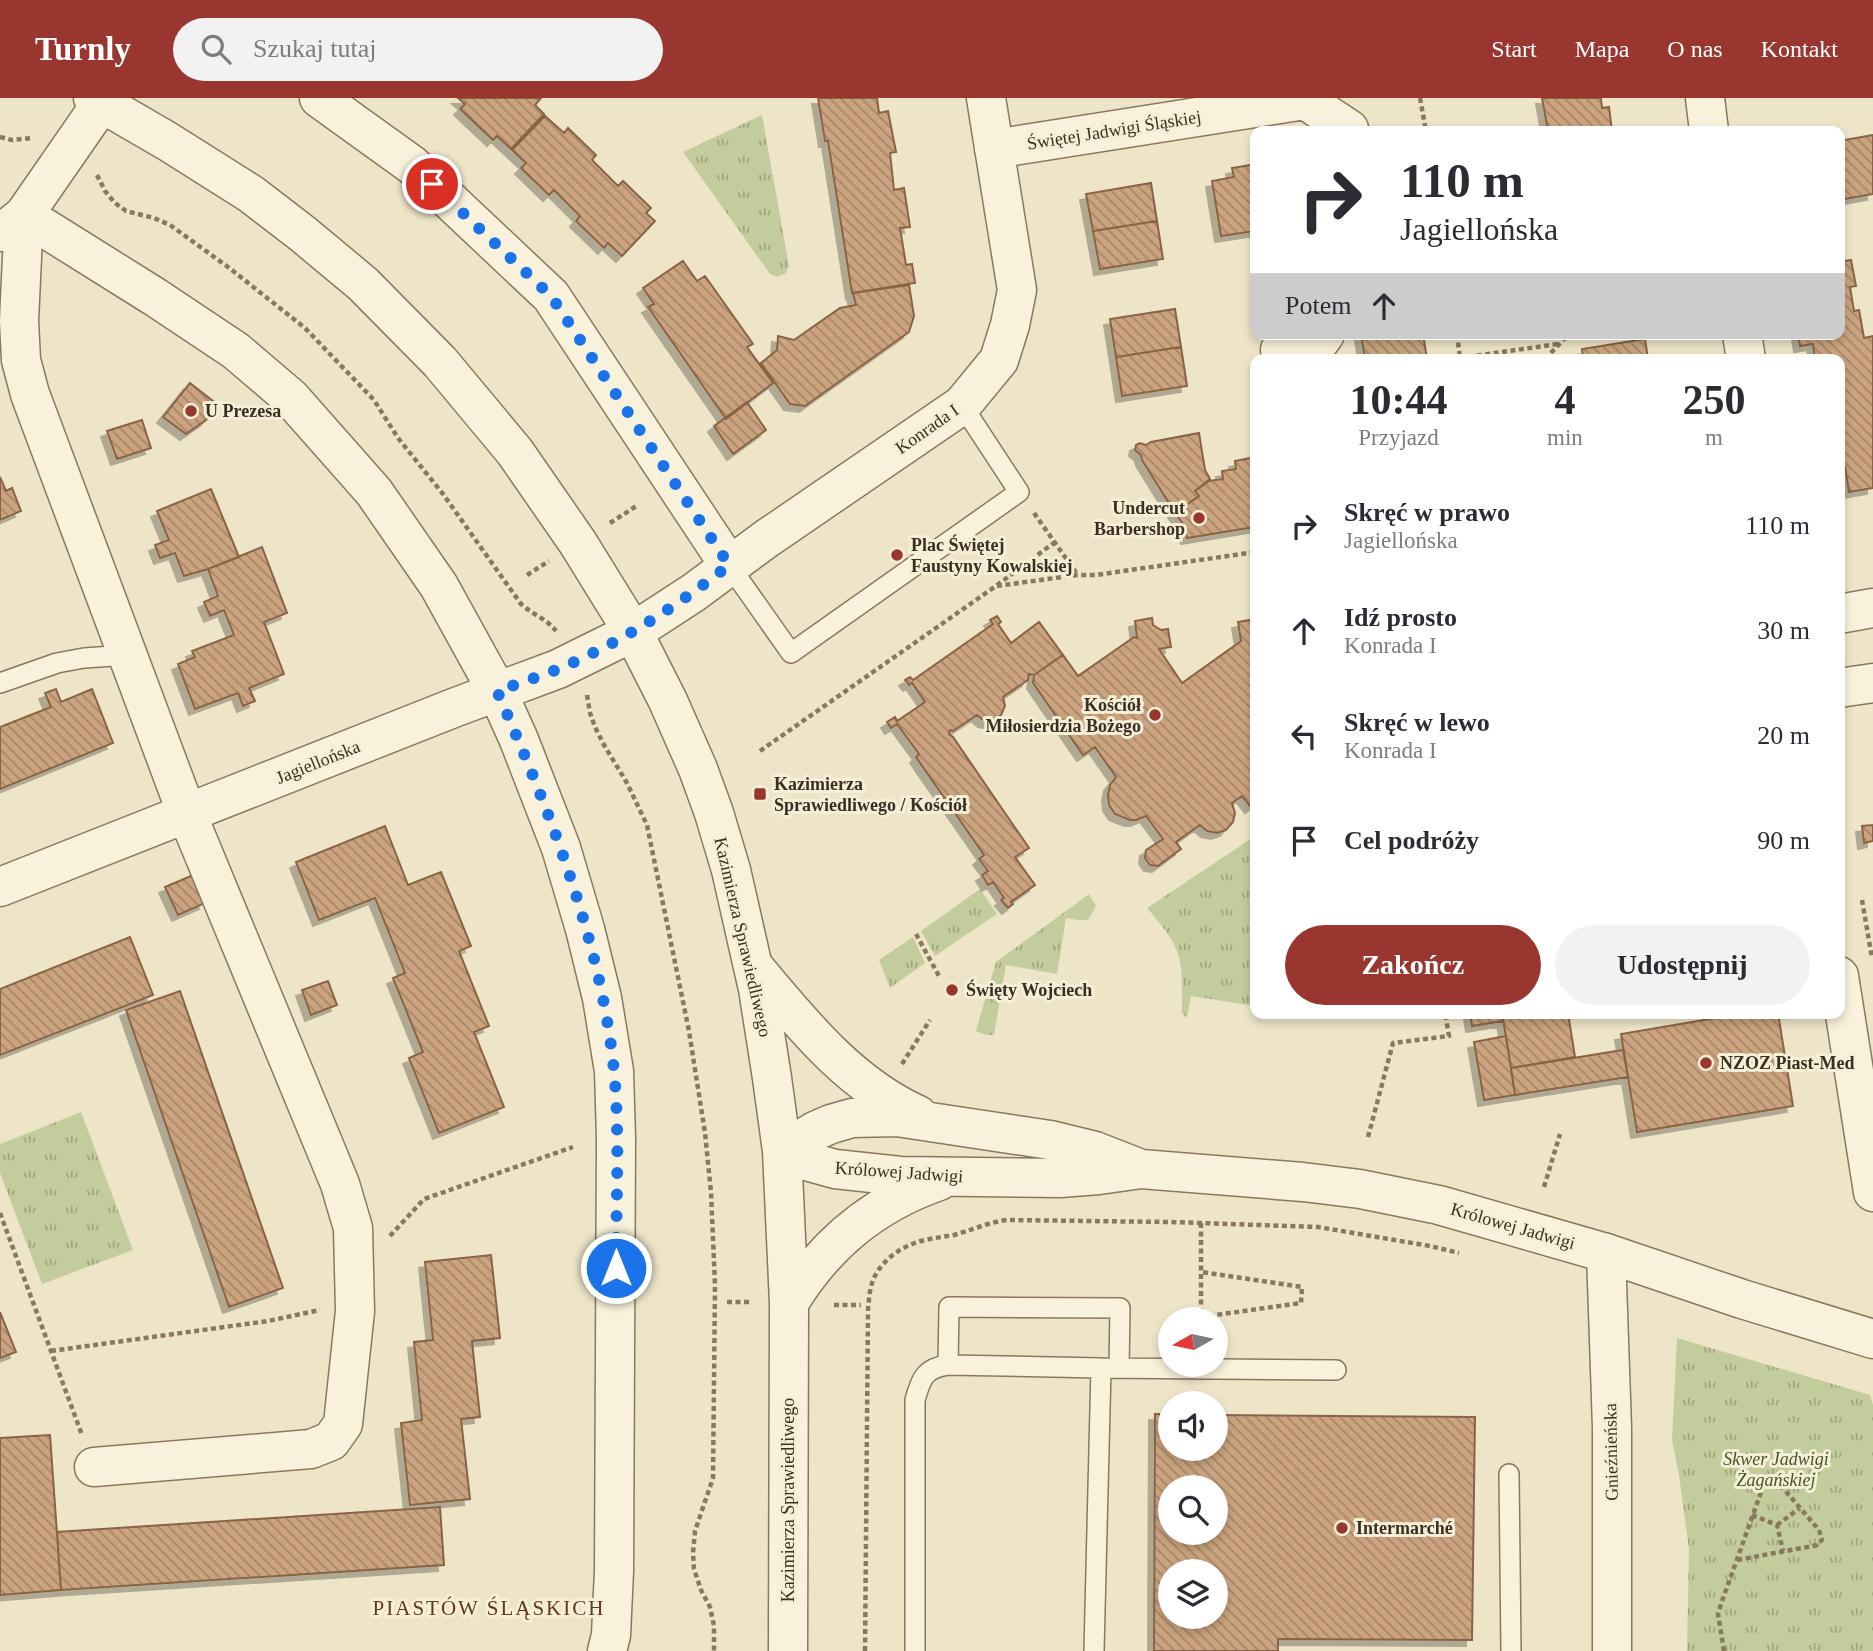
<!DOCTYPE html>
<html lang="pl">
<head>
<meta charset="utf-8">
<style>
	:root { --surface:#fff; --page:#f2f2f3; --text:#2b2b33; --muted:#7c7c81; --accent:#98362f }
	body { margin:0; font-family:"Times New Roman",serif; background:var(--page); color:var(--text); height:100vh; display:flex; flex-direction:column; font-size:26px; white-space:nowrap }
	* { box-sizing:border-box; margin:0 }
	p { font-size:23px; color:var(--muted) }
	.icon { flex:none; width:38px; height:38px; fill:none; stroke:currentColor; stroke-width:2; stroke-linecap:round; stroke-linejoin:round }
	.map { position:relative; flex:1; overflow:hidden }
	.details { position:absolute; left:1250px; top:256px; width:595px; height:665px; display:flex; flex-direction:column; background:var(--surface); border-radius:14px; box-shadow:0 4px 10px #0003 }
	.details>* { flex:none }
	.top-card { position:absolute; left:1250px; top:28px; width:595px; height:214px; border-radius:14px; box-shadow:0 4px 10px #0003; background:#fff; color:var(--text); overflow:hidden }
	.needle { width:46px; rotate:261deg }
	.tools { position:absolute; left:1158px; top:1209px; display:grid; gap:14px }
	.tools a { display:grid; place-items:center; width:70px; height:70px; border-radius:50%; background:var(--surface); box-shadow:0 4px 10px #0003; font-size:35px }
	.pin { position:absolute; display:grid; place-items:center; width:60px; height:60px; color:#fff; margin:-30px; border:4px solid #fff; border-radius:50%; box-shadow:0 2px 7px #0007 }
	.me { position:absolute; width:77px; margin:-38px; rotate:0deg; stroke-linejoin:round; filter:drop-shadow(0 0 5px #0008) }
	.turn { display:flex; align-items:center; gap:24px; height:147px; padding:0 35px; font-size:32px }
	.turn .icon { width:91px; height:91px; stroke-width:2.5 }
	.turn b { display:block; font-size:49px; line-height:60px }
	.then { display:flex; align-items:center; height:66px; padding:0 35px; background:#0003; gap:14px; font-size:26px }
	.eta { display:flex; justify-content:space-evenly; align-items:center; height:119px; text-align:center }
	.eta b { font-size:42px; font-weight:700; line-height:49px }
	.action { display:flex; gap:14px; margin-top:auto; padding:14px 35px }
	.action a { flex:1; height:80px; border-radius:42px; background:var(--accent); color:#fff; font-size:28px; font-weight:700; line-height:80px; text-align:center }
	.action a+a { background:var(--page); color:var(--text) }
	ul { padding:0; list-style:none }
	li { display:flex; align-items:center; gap:21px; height:105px; padding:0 35px }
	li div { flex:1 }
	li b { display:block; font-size:26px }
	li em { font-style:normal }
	header { display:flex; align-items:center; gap:42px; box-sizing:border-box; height:98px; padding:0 35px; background:var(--accent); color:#fff }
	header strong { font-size:33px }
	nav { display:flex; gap:38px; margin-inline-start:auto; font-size:24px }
	.search { width:490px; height:63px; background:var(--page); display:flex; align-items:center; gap:18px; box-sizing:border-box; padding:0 24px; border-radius:38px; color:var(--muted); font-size:26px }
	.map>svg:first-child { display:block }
</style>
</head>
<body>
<header>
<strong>Turnly</strong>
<div class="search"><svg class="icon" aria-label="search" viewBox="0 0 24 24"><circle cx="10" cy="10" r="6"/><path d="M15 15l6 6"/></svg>Szukaj tutaj</div>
<nav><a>Start</a><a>Mapa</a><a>O nas</a><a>Kontakt</a></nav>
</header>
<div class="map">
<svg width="1873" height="1553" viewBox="0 0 1873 1553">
	<defs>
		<pattern id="grass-tufts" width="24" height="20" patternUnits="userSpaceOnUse" patternTransform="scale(1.75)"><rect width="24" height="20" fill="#c3cc9c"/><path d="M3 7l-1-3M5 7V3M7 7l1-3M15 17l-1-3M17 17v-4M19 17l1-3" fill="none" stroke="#a0a67f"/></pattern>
		<pattern id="building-back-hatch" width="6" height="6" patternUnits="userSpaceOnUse" patternTransform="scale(1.75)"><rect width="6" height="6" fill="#cba47f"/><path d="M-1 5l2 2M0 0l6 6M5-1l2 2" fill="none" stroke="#a68668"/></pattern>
		<filter id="shadow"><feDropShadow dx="-6" dy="6" stdDeviation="0" flood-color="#0004"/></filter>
	</defs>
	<rect width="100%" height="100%" fill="#eee5c9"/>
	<!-- grass -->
	<path fill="url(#grass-tufts)" d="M762,17L789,168L786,175L777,179L770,176L683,54Z
		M1255,738V908L1191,898L1187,920L1182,915C1182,859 1185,854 1147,810Z
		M980,791L997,816L935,858L921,833Z
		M1089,796L1096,808L1088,822H1078L1066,820L1057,876L1006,867L994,937H986L976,933L996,864Z
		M913,839L925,865L890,890L879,862Z
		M81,1014L133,1152L42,1186L0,1075V1046Z
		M1677,1240L1870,1297L1873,1307V1553H1687L1689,1451L1679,1377L1672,1342Z"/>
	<!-- building -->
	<path fill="url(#building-back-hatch)" stroke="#896444" stroke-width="2" fill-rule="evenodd" filter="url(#shadow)" d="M458,0H541L535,7L544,16L511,51L497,38L493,42L460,11L465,6Z
		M818,0H877L879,15L888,13L896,54L890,55L894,92L904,90L910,129L900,130L906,167L912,166L915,185L852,195L828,43H825Z
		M1542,0H1601L1602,10L1609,9L1612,33H1548Z
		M545,18L564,35L568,30L596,57L592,62L618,88L623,83L651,110L646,115L655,123L622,158L608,145L604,150L576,123L580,118L554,92L549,97L521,70L526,65L512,52Z
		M1873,37V96L1839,102V43Z
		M1251,67L1255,90V133L1221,138L1212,83L1234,79L1232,70Z
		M1151,85L1157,123L1093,133L1086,96Z
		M1157,123L1163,161L1100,171L1093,133Z
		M1851,162L1856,188L1850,189L1854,213L1859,212L1864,240L1873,238V390L1849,394L1845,369L1839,370V354H1843L1839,332V261H1815L1813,246L1800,248L1798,236H1839V164Z
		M683,163L697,183L705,178L753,246L747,249L773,285L726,321L648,209L654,206L643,190Z
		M909,187L914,218L909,234L805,308L790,306L761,265L777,252L778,238L794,242L840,210L856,207L853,195Z
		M1175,211L1181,249L1116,259L1110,221Z
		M1361,236H1423L1427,261H1365Z
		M1645,241L1648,261H1583L1582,251Z
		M1181,249L1187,288L1122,298L1116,259Z
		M190,285L218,307L206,322L186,336L163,319Z
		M747,304L766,332L733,356L714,328Z
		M142,322L151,350L117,361L107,333Z
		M1199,335L1205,372L1210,381L1195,393L1199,398L1175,415L1142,362L1141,357L1135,352L1136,347L1140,345L1146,347L1151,344Z
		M1255,359V429L1187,440L1183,426L1175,415L1199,398L1195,393L1209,383L1223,381L1222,373L1236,371L1235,363Z
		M0,379L6,393L12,390L21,413L0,422Z
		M211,391L239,459L208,471L184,478L175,455L160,460L155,447L169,442L157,413Z
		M262,449L287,515L264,524L284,576L249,590L255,603L243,608L238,595L195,611L178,566L195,559L192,553L234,537L224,512L210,518L204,504L218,498L208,471Z
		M997,518L1001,524L998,526L1011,545L1039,524L1063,557L1034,577L1029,576L1028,582L1003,599L1005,608L1001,617L989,624L984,623L977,617L953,633L950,632L949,636L953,639L1029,750L1015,759L1035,787L1011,804L1013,806L1008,810L1001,802L1004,800L993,784L988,787L982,777L988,773L979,761L984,757L916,659L919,656L897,626L891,630L887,624L895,619L897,623L925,604L912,585L909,587L905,582L910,579L913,582L993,526L990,522Z
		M1152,520L1153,527L1161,532L1168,531L1171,549L1159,551L1182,585L1241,543L1238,524L1255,521V706L1251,709L1242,698L1232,705L1235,715L1233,724L1226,732L1217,735L1207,733L1200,727L1176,744L1181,751L1158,768L1150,767L1145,760L1146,752L1163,741L1146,718L1136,722H1130L1115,716L1109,707L1108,697L1110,687L1116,679L1095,649L1083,657L1033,585L1034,577L1063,557L1078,578L1134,539L1137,540L1135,523Z
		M56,591L61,604L92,591L113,645L0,691V629L51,609L45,595Z
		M1873,727V743L1864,745L1862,728Z
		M385,728L408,787L441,774L471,848L459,853L489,928L474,934L504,1009L439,1035L409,960L423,954L393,880L405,875L375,800L319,822L296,764Z
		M193,777L205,805L178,817L165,789Z
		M130,839L153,897L0,957V891Z
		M328,883L337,907L311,917L302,892Z
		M180,893L283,1190L229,1209L126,912Z
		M1470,915H1502L1503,923L1472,928Z
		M1502,915H1568L1575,959L1511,970Z
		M1745,915H1778L1793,1008L1637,1034L1621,936Z
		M1506,938L1515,997L1484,1002L1474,944Z
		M1623,952L1628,979L1515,997L1511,970Z
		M491,1157L500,1240L472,1243L480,1319L461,1321L470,1401L410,1407L401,1325L422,1322L414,1244L433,1242L425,1164Z
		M0,1214L16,1254L0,1260Z
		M1155,1316H1171V1351H1216V1317L1475,1319L1472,1542L1278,1541V1553H1154ZM1171,1390H1216V1435H1171ZM1171,1474H1216V1519H1171Z
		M50,1337L61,1492L0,1497V1340Z
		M440,1409L444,1467L61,1492L57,1434Z"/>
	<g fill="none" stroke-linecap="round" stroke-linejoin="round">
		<defs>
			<path id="service" d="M729,467L791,555L1019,394L962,307
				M0,585L57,565L84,560L128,557
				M948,1267L949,1209L1120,1210L1119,1270
				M1509,1376L1511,1553
				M915,1553V1302C921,1280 925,1270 948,1267L1101,1270
				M1094,1553L1101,1270L1336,1272"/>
			<path id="minor" d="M319,0L412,67L551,198L729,467
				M1705,0L1709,33
				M994,51L1305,2L1349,31V33
				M24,117L155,199L236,253L291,300L374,394L439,488L497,593L519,642L561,750L585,831L602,900L614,973L616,1040L614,1473L611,1537L607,1553
				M24,117L19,223L21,262L30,296L187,716L340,1086L353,1130L355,1213L343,1326L331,1343L311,1351L94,1369
				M3,134L24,117L105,0
				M1742,236L1746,261
				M1280,252L1320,243L1325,236
				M1839,516L1873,510
				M1839,590L1873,585
				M0,789L456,609L558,571L633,534L693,495L766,441L962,307L999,262L1010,227L1017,192L986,0
				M1839,878L1873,1094
				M1606,1155L1612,1330V1553"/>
			<path id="tertiary" d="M93,0L167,43L251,96L303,136L363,186L440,264L515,354L578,445L633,534L668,603L698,671L714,715L731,772L758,891L772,980L782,1053L789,1205L788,1553
				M754,869C802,926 849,986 918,1017
				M782,1053L799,1061L835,1071L900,1078L1060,1080L1099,1077L1141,1071L1303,1084L1360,1091L1439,1107L1606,1155L1742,1201L1873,1241
				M782,1053L815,1033L831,1026L852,1020L897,1019L1050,1042L1095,1053L1136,1069
				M789,1205C825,1146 873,1106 939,1083"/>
		</defs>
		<!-- service casing -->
		<use href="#service" stroke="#8a785e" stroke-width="22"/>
		<!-- minor casing -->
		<use href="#minor" stroke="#8a785e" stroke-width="41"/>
		<!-- tertiary casing -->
		<use href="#tertiary" stroke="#8a785e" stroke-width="41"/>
		<!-- path -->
		<path stroke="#8a785e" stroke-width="4.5" stroke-dasharray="5 3.5" stroke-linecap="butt" d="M1420,0L1426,33
			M0,39L12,42L33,40
			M97,77L105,93L115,105L126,113L154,120L170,127L228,169L305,230L374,302L398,340L443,396L521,506C533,517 546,520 556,533
			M1457,236L1460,260
			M1460,260L1558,246
			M1545,261L1566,239L1581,236
			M1034,415L1077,476
			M610,425L638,407
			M527,477L549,463
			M997,488L1077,477H1096L1255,454
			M587,597L590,615L595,629L604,647L627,685L647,727L689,933L705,1035L711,1094L715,1187L713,1380L695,1433L693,1455L694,1471L701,1492L710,1509L714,1528V1553
			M760,653L996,488L1055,444
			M1862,802L1872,860
			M916,836L939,878
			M902,966L930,922
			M1368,1039L1393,945L1449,938L1445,915
			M1544,1089L1560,1036
			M0,1115L82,1337
			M1201,1125V1219L1301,1205L1302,1189L1202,1174
			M390,1138L424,1101L573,1049
			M727,1204H751
			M834,1207H861
			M51,1253L268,1223L320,1212
			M1752,1417L1777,1427L1783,1453
			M1777,1427L1800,1410
			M865,1553L868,1211C869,1204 869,1196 871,1189C876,1166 899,1149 921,1143C932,1140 943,1139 954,1137C972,1132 989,1124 1007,1122L1170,1124L1318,1129L1430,1148L1459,1155
			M1724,1553L1718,1516L1721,1506L1764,1386C1768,1382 1771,1380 1776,1382L1819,1432L1822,1442L1817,1447L1813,1448L1737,1462"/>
		<!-- service -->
		<use href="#service" stroke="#f8f2dc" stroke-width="19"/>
		<!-- minor -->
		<use href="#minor" stroke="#f8f2dc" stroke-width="38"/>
		<!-- tertiary -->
		<use href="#tertiary" stroke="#f8f2dc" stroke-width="38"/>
	</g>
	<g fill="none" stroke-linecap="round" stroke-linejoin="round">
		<!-- route -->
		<path stroke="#1a73e8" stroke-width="12" stroke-dasharray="0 21.6" d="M432,86L551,198L729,467C676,509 620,545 558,571C538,579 517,586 497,593C549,711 601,843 614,973C620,1036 616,1106 616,1170"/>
	</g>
	<!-- markers -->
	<g fill="#98362f" stroke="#f5efd8" stroke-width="2.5">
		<circle cx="191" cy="313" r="7"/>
		<circle cx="1199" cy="420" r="7"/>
		<circle cx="897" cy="457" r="7"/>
		<circle cx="1155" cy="617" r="7"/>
		<rect x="753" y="689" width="14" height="14" rx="3.5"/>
		<circle cx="952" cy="892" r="7"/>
		<circle cx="1706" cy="965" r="7"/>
		<circle cx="1342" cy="1430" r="7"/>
	</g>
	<g text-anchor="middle" stroke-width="6" stroke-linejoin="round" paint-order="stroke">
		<!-- street labels -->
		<g font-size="18" fill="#3b2f21" stroke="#f5efd8">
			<text transform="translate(1114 32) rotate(-9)" y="6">Świętej Jadwigi Śląskiej</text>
			<text transform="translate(927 331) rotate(-35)" y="6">Konrada I</text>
			<text transform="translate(318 664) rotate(-22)" y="6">Jagiellońska</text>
			<text transform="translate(743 839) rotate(77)" y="6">Kazimierza Sprawiedliwego</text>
			<text transform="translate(899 1074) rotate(4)" y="6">Królowej Jadwigi</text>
			<text transform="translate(1513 1128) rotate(16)" y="6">Królowej Jadwigi</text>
			<text transform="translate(1611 1354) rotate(-91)" y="6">Gnieźnieńska</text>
			<text transform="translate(788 1402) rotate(-90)" y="6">Kazimierza Sprawiedliwego</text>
		</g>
		<!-- poi labels -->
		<g font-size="18" font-weight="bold" fill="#3b2f21" stroke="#f5efd8" text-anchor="start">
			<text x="205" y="319">U Prezesa</text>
			<text x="1185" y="416" text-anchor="end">Undercut<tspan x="1185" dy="21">Barbershop</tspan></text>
			<text x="911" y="453">Plac Świętej<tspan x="911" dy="21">Faustyny Kowalskiej</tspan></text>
			<text x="1141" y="613" text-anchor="end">Kościół<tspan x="1141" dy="21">Miłosierdzia Bożego</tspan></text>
			<text x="774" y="692">Kazimierza<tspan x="774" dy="21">Sprawiedliwego / Kościół</tspan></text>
			<text x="966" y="898">Święty Wojciech</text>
			<text x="1720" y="971">NZOZ Piast-Med</text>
			<text x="1356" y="1436">Intermarché</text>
		</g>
		<!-- park labels -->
		<g font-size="18" font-style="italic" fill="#475728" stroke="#f5efd8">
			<text x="1776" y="1367">Skwer Jadwigi<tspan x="1776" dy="21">Żagańskiej</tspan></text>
		</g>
		<!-- quarter labels -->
		<g font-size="21" letter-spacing="2" fill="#663521" stroke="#f5efd8">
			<text x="489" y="1517">PIASTÓW ŚLĄSKICH</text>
		</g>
	</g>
</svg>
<div class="tools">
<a><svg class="needle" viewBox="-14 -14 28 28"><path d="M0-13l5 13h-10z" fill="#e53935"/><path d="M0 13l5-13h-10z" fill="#7c7c81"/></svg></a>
<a><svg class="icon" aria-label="sound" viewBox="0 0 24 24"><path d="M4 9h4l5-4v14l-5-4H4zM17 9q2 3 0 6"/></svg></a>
<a><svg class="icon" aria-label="search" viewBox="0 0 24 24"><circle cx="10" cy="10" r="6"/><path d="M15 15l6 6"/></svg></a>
<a><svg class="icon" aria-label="layers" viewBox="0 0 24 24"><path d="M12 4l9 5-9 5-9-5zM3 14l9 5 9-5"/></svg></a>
</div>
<div class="pin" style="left:432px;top:86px;background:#d93025"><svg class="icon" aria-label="arrive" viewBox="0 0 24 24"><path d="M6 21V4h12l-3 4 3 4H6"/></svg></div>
<svg class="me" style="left:616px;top:1170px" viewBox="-20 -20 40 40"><circle r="17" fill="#1a73e8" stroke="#fff" stroke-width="3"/><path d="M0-11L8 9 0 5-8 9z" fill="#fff"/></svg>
<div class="top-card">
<div class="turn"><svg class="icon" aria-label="right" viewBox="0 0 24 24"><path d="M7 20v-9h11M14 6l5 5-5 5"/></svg><div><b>110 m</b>Jagiellońska</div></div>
<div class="then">Potem<svg class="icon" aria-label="ahead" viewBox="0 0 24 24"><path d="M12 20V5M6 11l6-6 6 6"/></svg></div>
</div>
<section class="details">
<div class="eta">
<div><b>10:44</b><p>Przyjazd</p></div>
<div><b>4</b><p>min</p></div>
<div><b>250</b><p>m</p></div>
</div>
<ul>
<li><svg class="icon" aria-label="right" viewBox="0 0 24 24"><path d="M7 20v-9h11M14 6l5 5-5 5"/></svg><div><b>Skręć w prawo</b><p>Jagiellońska</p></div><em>110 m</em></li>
<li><svg class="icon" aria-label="ahead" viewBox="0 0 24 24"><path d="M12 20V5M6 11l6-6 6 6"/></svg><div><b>Idź prosto</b><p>Konrada I</p></div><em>30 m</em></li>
<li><svg class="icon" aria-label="left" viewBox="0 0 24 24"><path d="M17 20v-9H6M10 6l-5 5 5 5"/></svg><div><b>Skręć w lewo</b><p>Konrada I</p></div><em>20 m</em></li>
<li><svg class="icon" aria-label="arrive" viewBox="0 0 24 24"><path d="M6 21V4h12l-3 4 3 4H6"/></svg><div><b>Cel podróży</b></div><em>90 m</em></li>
</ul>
<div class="action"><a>Zakończ</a><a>Udostępnij</a></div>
</section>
</div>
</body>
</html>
